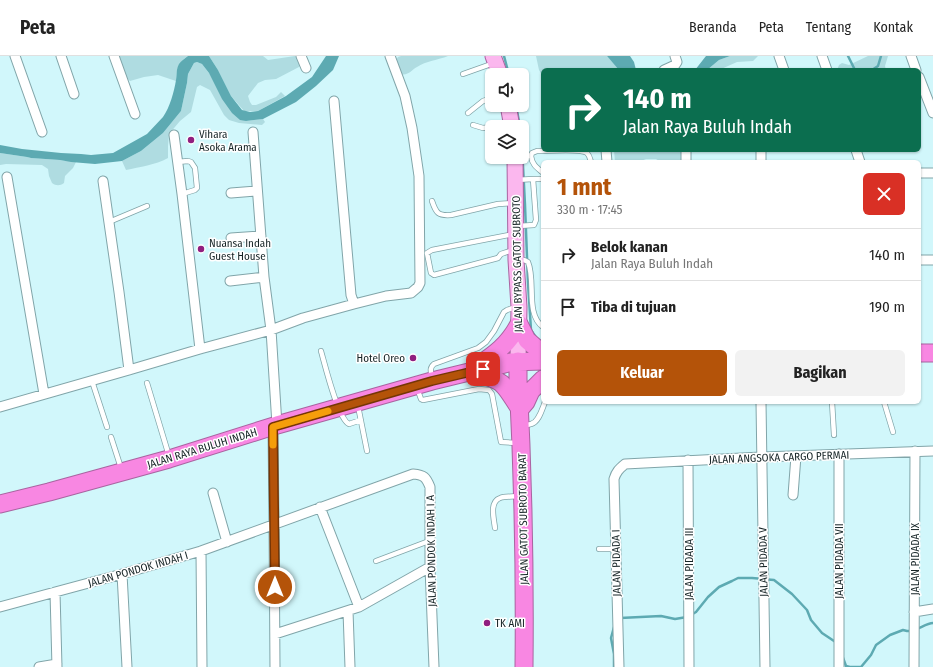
<!DOCTYPE html>
<html lang="id">
<head>
<meta charset="utf-8">
<style>
	:root { --surface:#fff; --page:#f2f2f2; --text:#222; --muted:#767676; --line:#e0e0e0; --accent:#b45309 }
	body { margin:0; font-family:"Fira Sans Condensed",sans-serif; background:var(--page); color:var(--text); height:100vh; display:flex; flex-direction:column; font-size:15px; white-space:nowrap }
	* { box-sizing:border-box; margin:0 }
	p { font-size:13px; color:var(--muted) }
	.icon { flex:none; width:22px; height:22px; fill:none; stroke:currentColor; stroke-width:2; stroke-linecap:round; stroke-linejoin:round }
	.map { position:relative; flex:1; overflow:hidden }
	.sheet { position:absolute; left:541px; top:104px; width:380px; height:244px; display:flex; flex-direction:column; background:var(--surface); border-radius:6px; box-shadow:0 1px 3px #0004 }
	.sheet>* { flex:none }
	.top-card { position:absolute; left:541px; top:12px; width:380px; height:84px; border-radius:6px; box-shadow:0 1px 3px #0004; background:#0b6e4f; color:#fff; overflow:hidden }
	.buttons { position:absolute; left:485px; top:12px; display:grid; gap:8px }
	.buttons a { display:grid; place-items:center; width:44px; height:44px; border-radius:6px; background:var(--surface); box-shadow:0 1px 3px #0004; font-size:20px }
	.pin { position:absolute; display:grid; place-items:center; width:34px; height:34px; color:#fff; margin:-17px; border-radius:8px; box-shadow:0 2px 6px #0006 }
	.me { position:absolute; width:44px; margin:-22px; rotate:0deg; stroke-linejoin:round; filter:drop-shadow(0 0 3px #0008) }
	.turn { display:flex; align-items:center; gap:14px; height:84px; padding:0 16px; font-size:18px }
	.turn .icon { width:52px; height:52px; stroke-width:2.5 }
	.turn b { display:block; font-size:28px; line-height:34px }
	.round { display:grid; place-items:center; flex:none; width:42px; height:42px; border-radius:6px; background:var(--page) }
	.headline { display:flex; align-items:center; justify-content:space-between; height:68px; padding:0 16px }
	h1 { font-size:24px; font-weight:700; line-height:30px; color:var(--accent) }
	.button { display:flex; gap:8px; margin-top:auto; padding:8px 16px }
	.button a { flex:1; height:46px; border-radius:6px; background:var(--accent); color:#fff; font-size:16px; font-weight:700; line-height:46px; text-align:center }
	.button a+a { background:var(--page); color:var(--text) }
	ul { padding:0; list-style:none }
	li { display:flex; align-items:center; gap:12px; height:52px; padding:0 16px; border-top:1px solid var(--line) }
	li div { flex:1 }
	li b { display:block; font-size:15px }
	li em { font-style:normal }
	header { display:flex; align-items:center; gap:24px; box-sizing:border-box; height:56px; padding:0 20px; background:var(--surface); border-bottom:1px solid var(--line) }
	header strong { font-size:19px }
	nav { display:flex; gap:22px; margin-inline-start:auto; font-size:14px }
	.map>svg:first-child { display:block }
</style>
</head>
<body>
<header>
<strong>Peta</strong>
<nav><a>Beranda</a><a>Peta</a><a>Tentang</a><a>Kontak</a></nav>
</header>
<div class="map">
<svg width="933" height="611" viewBox="0 0 933 611">
	<rect width="100%" height="100%" fill="#d1f7fb"/>
	<!-- green -->
	<path fill="#afdce1" d="M118,0H188C177,7 177,13 176,25L158,19L144,21L130,25C123,20 121,8 118,0Z
		M209,0H263L268,4L295,0L300,5L301,8L299,11L276,23L265,24L258,27L248,40L250,46L252,49H256L276,41L281,36L285,40L258,55H244L231,40L218,14Z
		M401,0H448C438,4 426,5 417,11C411,14 409,20 400,18L396,4L398,1Z
		M536,0H607L618,12L614,14H543V21L539,14Z
		M730,0H758L753,5L737,6L719,14H707L719,4Z
		M868,0H888L885,10L886,14H837L839,9L842,7L849,9Z
		M197,6L202,8L246,65L263,63L265,66L262,69L239,67L229,64L224,59L210,34L200,29L197,31L191,56L180,65L169,78L168,90V102C155,109 140,111 126,114L122,105L141,95L163,77L181,55L187,27L188,18L194,7Z
		M614,94H682L683,104L680,106H661L656,103H646L638,106H615Z
		M0,97L27,101L31,102L60,104L76,106L73,112L65,120L64,127C60,130 56,130 52,127L49,120L48,113L42,109L6,108L0,109Z"/>
	<!-- water -->
	<path fill="#5daab2" d="M188,0H209L218,14L231,40L242,54L250,56L258,55L286,40L312,21L326,0H339L333,14L316,30L296,46L263,63L246,65L240,64L232,57L222,43L209,17L202,8L197,6L194,7L188,18L187,27L181,55L163,77L141,95L122,105L95,108L71,106L60,104L31,102L27,101L0,97V89L22,93L61,97L81,98L91,99L113,97L147,78L163,61C170,51 174,36 176,24C177,19 176,13 179,8C181,5 185,2 188,0Z
		M607,0H630L634,6L636,14H619Z
		M706,0H730L719,4L707,14H695Z"/>
	<g fill="none" stroke-linecap="round" stroke-linejoin="round">
		<!-- stream -->
		<path stroke="#5daab2" stroke-width="2.5" d="M504,0L509,19
			M848,0L855,14
			M872,14L878,10L881,0
			M516,49L520,71
			M522,90L525,149L528,227L531,274L537,283
			M691,559L696,556L708,541L719,531L732,525L738,522H752L774,524L792,538L807,554L811,564L822,577L837,587
			M620,562L661,560L675,563L687,561
			M917,573C922,571 928,567 933,567
			M842,599L846,610L850,611
			M614,611V598L611,582L614,571
			M851,611H861L871,599L876,589L890,579L903,574L907,575H912"/>
		<defs>
			<path id="lane" d="M463,18L494,7
				M468,57L483,45L492,42
				M473,69L483,72L492,71
				M496,71L510,69
				M522,99L531,100L532,97L537,95C546,95 581,92 587,97C590,100 590,103 591,106
				M531,100C532,108 536,111 542,116L543,115
				M177,106L188,105L191,106L195,112L197,132L195,134L182,138
				M533,123H543
				M516,124L533,123L536,164L534,169L518,170
				M432,145C436,157 438,160 451,159L498,148L514,147
				M109,166L147,150
				M513,194L501,198L498,202L434,219L431,217L427,197L432,194L514,178
				M517,204H524L528,206C536,225 525,258 543,271
				M321,295C325,309 338,363 349,368L361,364
				M432,322C431,316 429,312 434,308L478,292L486,286L494,275L504,256L507,254L516,251
				M92,325L107,371
				M147,327L169,400
				M417,332L421,343L423,344L479,333L489,334L492,338L501,386L517,387
				M832,346L834,379
				M884,346L893,376
				M358,350L367,395
				M524,369C526,369 529,369 531,368C539,366 542,353 545,346
				M111,381L121,412
				M495,472C494,463 489,446 500,442C505,440 513,441 519,440
				M599,493H615
				M376,505L429,485"/>
			<path id="street" d="M15,0L42,76
				M61,0L74,38
				M114,0L135,58
				M301,0L306,12
				M779,0L784,14
				M822,0L827,14
				M911,0L916,14
				M664,14L675,9L677,6L675,0
				M919,21L933,57
				M334,45L351,239L354,248L386,240L411,237L418,231L420,227L419,120L412,72L405,40L390,0
				M253,76L264,221L271,274L277,369
				M174,79L182,138L200,293
				M606,94L607,106
				M686,94V106
				M761,94V106
				M856,94L860,106
				M919,117H933
				M7,121L44,338
				M103,125L119,236L129,314
				M231,137L257,135
				M231,182L261,180
				M919,204H933
				M230,225L264,221
				M761,346L765,611
				M0,351L129,314L200,293L271,274L303,262L354,248
				M273,371L274,469L275,611
				M688,404L689,611
				M213,437L227,486
				M793,439L796,400
				M320,451L359,551
				M201,495L202,611
				M122,518L127,611
				M55,536L57,611
				M0,551L122,518L201,495L413,418C424,419 426,421 430,431V511L434,611
				M348,555L350,611
				M914,556L933,553
				M275,578L359,551L430,511
				M39,611L57,608
				M619,611L614,423C616,416 619,413 625,408L761,401L933,395
				M839,611V398
				M914,611L915,395"/>
			<path id="primary" d="M493,0L500,19
				M508,49L512,71
				M515,101L516,204L519,251L518,305"/>
			<path id="highway" d="M519,268L527,284L543,298
				M919,297H933
				M518,305V323C523,419 525,515 524,611
				M476,311C495,298 508,289 519,268
				M472,316C482,319 493,321 501,327C509,334 514,345 520,353L526,346L531,335L543,323
				M0,448L49,436L169,403L277,369L432,325L469,316L497,310L511,306L543,305"/>
		</defs>
		<!-- lane casing -->
		<use href="#lane" stroke="#81a5a9" stroke-width="6"/>
		<!-- street casing -->
		<use href="#street" stroke="#81a5a9" stroke-width="11"/>
		<!-- primary casing -->
		<use href="#primary" stroke="#a964a0" stroke-width="17"/>
		<!-- highway casing -->
		<use href="#highway" stroke="#a964a0" stroke-width="19"/>
		<!-- lane -->
		<use href="#lane" stroke="#fff" stroke-width="4.5"/>
		<!-- street -->
		<use href="#street" stroke="#fff" stroke-width="9"/>
		<!-- primary -->
		<use href="#primary" stroke="#fbb7ee" stroke-width="15"/>
		<!-- highway -->
		<use href="#highway" stroke="#f887e2" stroke-width="17"/>
	</g>
	<g fill="none" stroke-linecap="round" stroke-linejoin="round">
		<defs>
			<path id="route" d="M275,531L273,371L432,325L483,313"/>
		</defs>
		<!-- route casing -->
		<use href="#route" stroke="#753606" stroke-width="10"/>
		<!-- route -->
		<use href="#route" stroke="#b45309" stroke-width="7"/>
		<!-- slow -->
		<path stroke="#f59e0b" stroke-width="7" d="M273,389V371L328,355"/>
	</g>
	<!-- markers -->
	<g fill="#901e7f" stroke="#fff" stroke-width="1.5">
		<circle cx="191" cy="84" r="4"/>
		<circle cx="201" cy="193" r="4"/>
		<circle cx="413" cy="302" r="4"/>
		<circle cx="487" cy="567" r="4"/>
	</g>
	<g text-anchor="middle" stroke-width="3" stroke-linejoin="round" paint-order="stroke">
		<!-- poi labels -->
		<g font-size="11" fill="#152325" stroke="#fff" text-anchor="start">
			<text x="199" y="82">Vihara<tspan x="199" dy="13">Asoka Arama</tspan></text>
			<text x="209" y="191">Nuansa Indah<tspan x="209" dy="13">Guest House</tspan></text>
			<text x="405" y="306" text-anchor="end">Hotel Oreo</text>
			<text x="495" y="571">TK AMI</text>
		</g>
		<!-- street labels -->
		<g font-size="11" fill="#152325" stroke="#fff">
			<text transform="translate(517 208) rotate(-91)" y="4">JALAN BYPASS GATOT SUBROTO</text>
			<text transform="translate(202 392) rotate(-17)" y="4">JALAN RAYA BULUH INDAH</text>
			<text transform="translate(779 401) rotate(-2)" y="4">JALAN ANGSOKA CARGO PERMAI</text>
			<text transform="translate(523 463) rotate(-91)" y="4">JALAN GATOT SUBROTO BARAT</text>
			<text transform="translate(431 495) rotate(-91)" y="4">JALAN PONDOK INDAH I A</text>
			<text transform="translate(915 503) rotate(-90)" y="4">JALAN PIDADA IX</text>
			<text transform="translate(839 505) rotate(-90)" y="4">JALAN PIDADA VII</text>
			<text transform="translate(763 506) rotate(-91)" y="4">JALAN PIDADA V</text>
			<text transform="translate(616 507) rotate(-91)" y="4">JALAN PIDADA I</text>
			<text transform="translate(689 508) rotate(-90)" y="4">JALAN PIDADA III</text>
			<text transform="translate(138 513) rotate(-16)" y="4">JALAN PONDOK INDAH I</text>
		</g>
	</g>
</svg>
<div class="buttons">
<a><svg class="icon" aria-label="sound" viewBox="0 0 24 24"><path d="M4 9h4l5-4v14l-5-4H4zM17 9q2 3 0 6"/></svg></a>
<a><svg class="icon" aria-label="layers" viewBox="0 0 24 24"><path d="M12 4l9 5-9 5-9-5zM3 14l9 5 9-5"/></svg></a>
</div>
<div class="pin" style="left:483px;top:313px;background:#d93025"><svg class="icon" aria-label="arrive" viewBox="0 0 24 24"><path d="M6 21V4h12l-3 4 3 4H6"/></svg></div>
<svg class="me" style="left:275px;top:531px" viewBox="-20 -20 40 40"><circle r="17" fill="#b45309" stroke="#fff" stroke-width="3"/><path d="M0-11L8 9 0 5-8 9z" fill="#fff"/></svg>
<div class="top-card">
<div class="turn"><svg class="icon" aria-label="right" viewBox="0 0 24 24"><path d="M7 20v-9h11M14 6l5 5-5 5"/></svg><div><b>140 m</b>Jalan Raya Buluh Indah</div></div>
</div>
<section class="sheet">
<div class="headline"><div><h1>1 mnt</h1><p>330 m · 17:45</p></div><a class="round" style="background:#d93025;color:#fff"><svg class="icon" aria-label="close" viewBox="0 0 24 24"><path d="M6 6l12 12M18 6L6 18"/></svg></a></div>
<ul>
<li><svg class="icon" aria-label="right" viewBox="0 0 24 24"><path d="M7 20v-9h11M14 6l5 5-5 5"/></svg><div><b>Belok kanan</b><p>Jalan Raya Buluh Indah</p></div><em>140 m</em></li>
<li><svg class="icon" aria-label="arrive" viewBox="0 0 24 24"><path d="M6 21V4h12l-3 4 3 4H6"/></svg><div><b>Tiba di tujuan</b></div><em>190 m</em></li>
</ul>
<div class="button"><a>Keluar</a><a>Bagikan</a></div>
</section>
</div>
</body>
</html>
